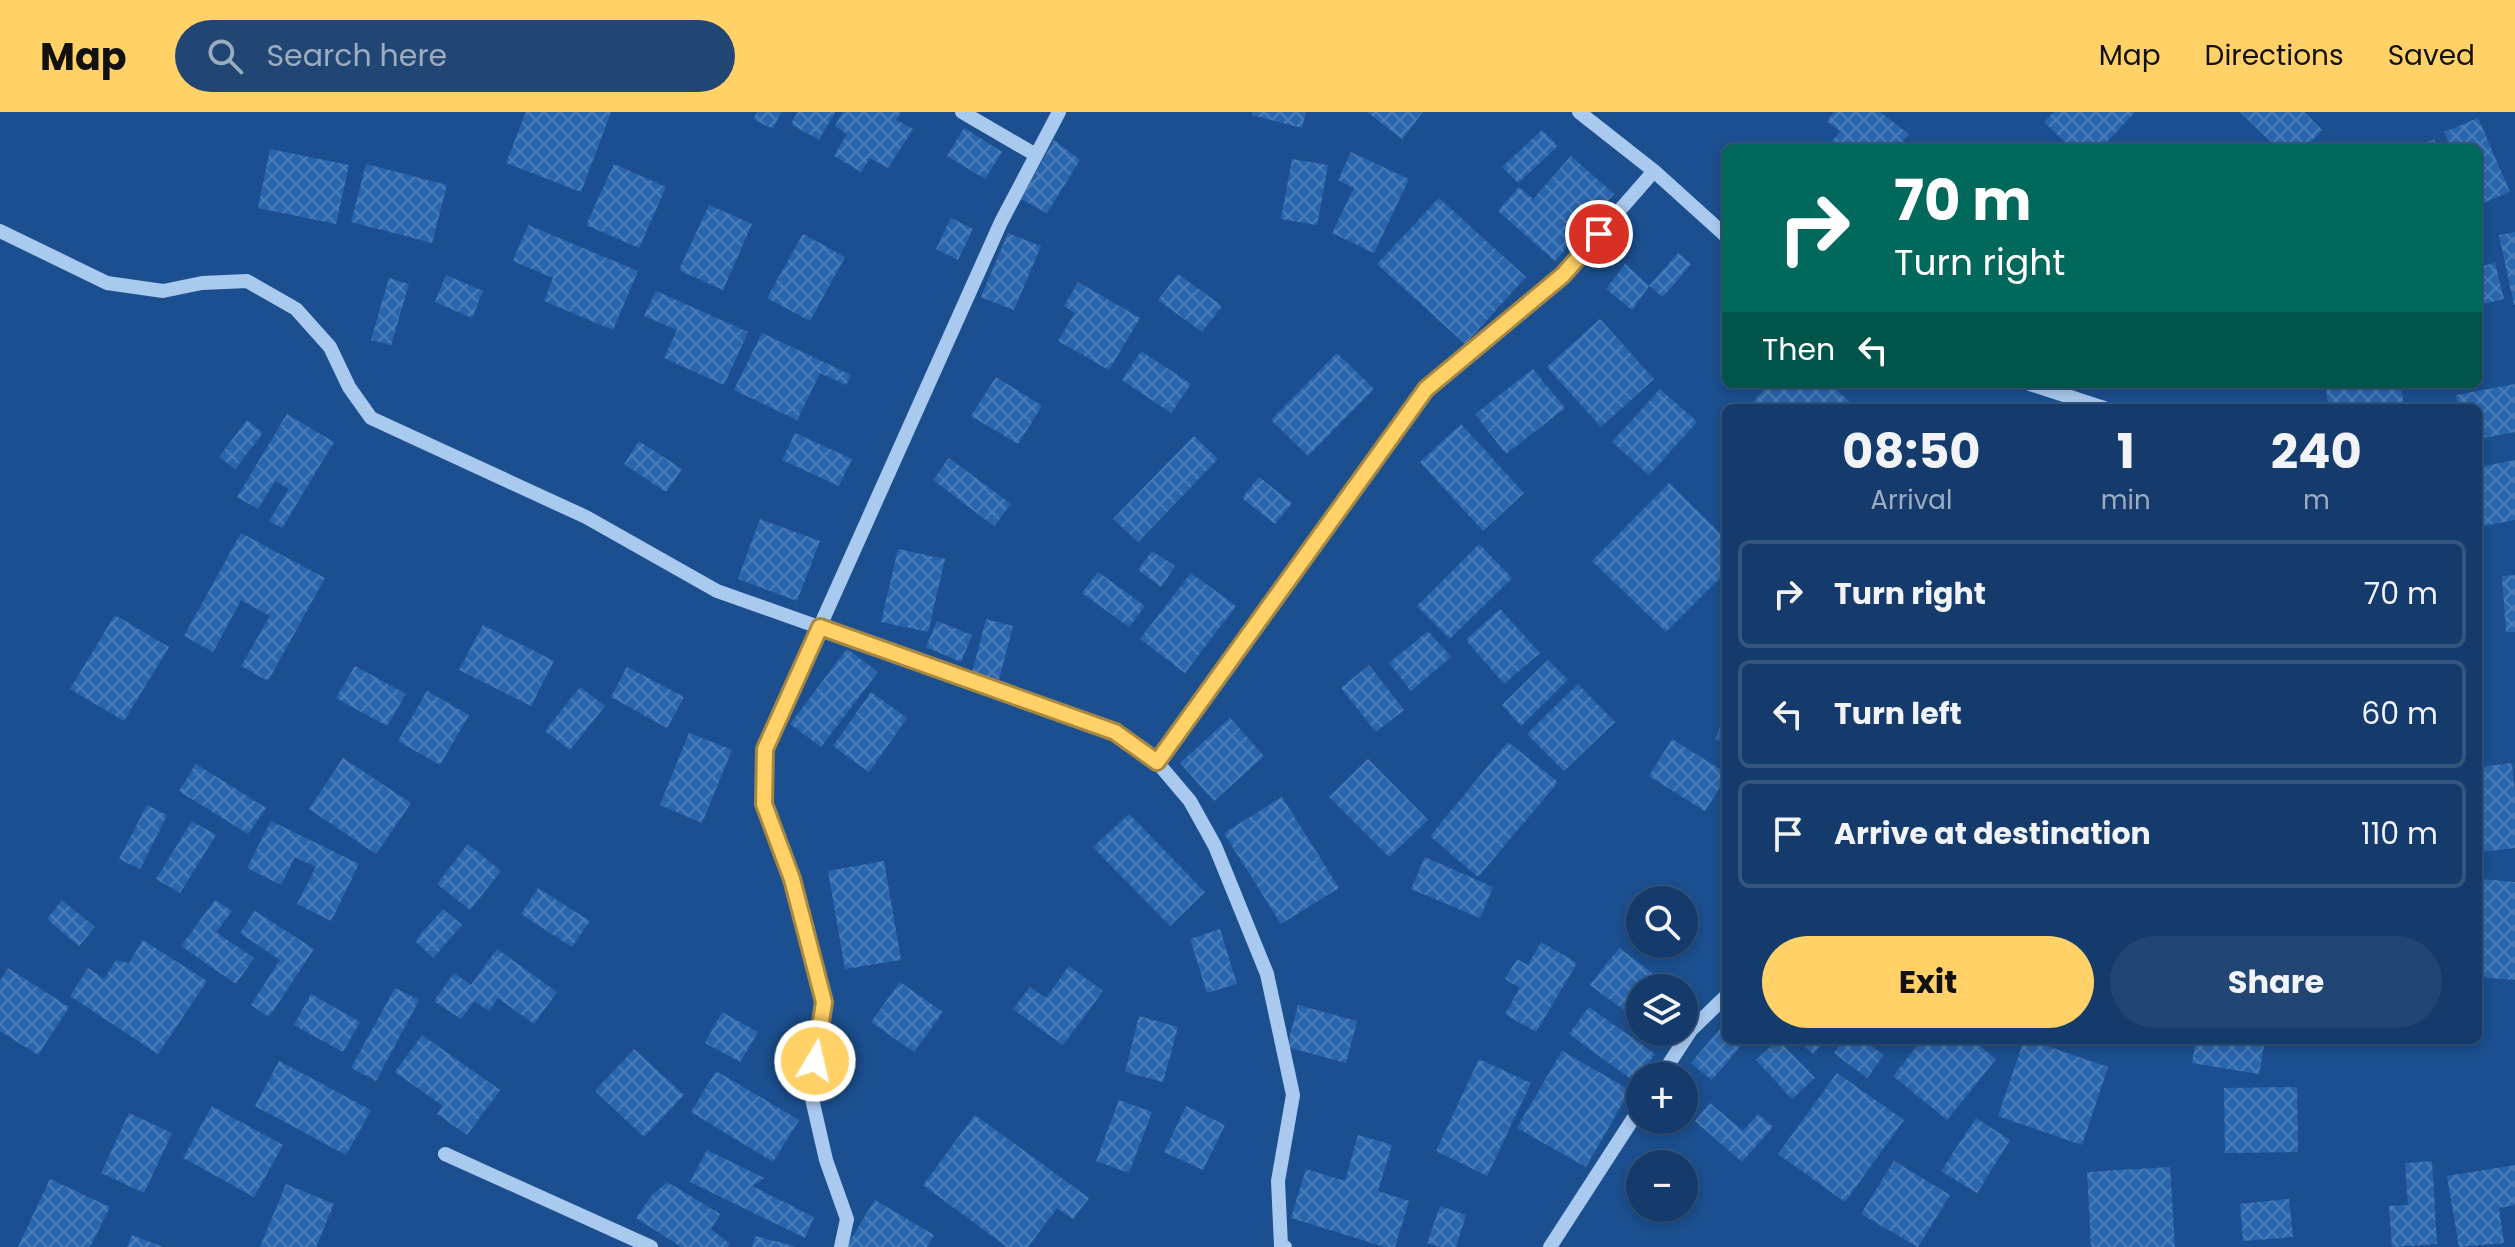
<!DOCTYPE html>
<html lang="en">
<head>
<meta charset="utf-8">
<style>
	:root { --surface:#143b6b; --page:#214673; --text:#f1f3f6; --muted:#9dadc1; --line:#33557e; --accent:#ffd166 }
	body { margin:0; font-family:Poppins,sans-serif; background:var(--page); color:var(--text); height:100vh; display:flex; flex-direction:column; font-size:30px; white-space:nowrap }
	* { box-sizing:border-box; margin:0 }
	p { font-size:26px; color:var(--muted) }
	.icon { flex:none; width:44px; height:44px; fill:none; stroke:currentColor; stroke-width:2; stroke-linecap:round; stroke-linejoin:round }
	.map { position:relative; flex:1; overflow:hidden }
	.details { position:absolute; left:1722px; top:292px; width:760px; height:640px; display:flex; flex-direction:column; background:var(--surface); border-radius:12px; box-shadow:0 4px 12px #0003,0 0 0 2px var(--line) }
	.details>* { flex:none }
	.top-card { position:absolute; left:1722px; top:32px; width:760px; height:244px; border-radius:12px; box-shadow:0 4px 12px #0003,0 0 0 2px var(--line); background:#00695c; color:#fff; overflow:hidden }
	.controls { position:absolute; left:1626px; top:774px; display:grid; gap:16px }
	.controls a { display:grid; place-items:center; width:72px; height:72px; border-radius:50%; background:var(--surface); box-shadow:0 4px 12px #0003,0 0 0 2px var(--line); font-size:40px }
	.pin { position:absolute; display:grid; place-items:center; width:68px; height:68px; color:#fff; margin:-34px; border:4px solid #fff; border-radius:50%; box-shadow:0 2px 8px #0007 }
	.me { position:absolute; width:88px; margin:-44px; rotate:9deg; stroke-linejoin:round; filter:drop-shadow(0 0 6px #0008) }
	.turn { display:flex; align-items:center; gap:28px; height:168px; padding:0 40px; font-size:36px }
	.turn .icon { width:104px; height:104px; stroke-width:2.5 }
	.turn b { display:block; font-size:56px; line-height:68px }
	.then { display:flex; align-items:center; height:76px; padding:0 40px; background:#0003; gap:16px; font-size:30px }
	.eta { display:flex; justify-content:space-evenly; align-items:center; height:136px; text-align:center }
	.eta b { font-size:48px; font-weight:700; line-height:56px }
	.cta { display:flex; gap:16px; margin-top:auto; padding:16px 40px }
	.cta a { flex:1; height:92px; border-radius:48px; background:var(--accent); color:#111; font-size:32px; font-weight:700; line-height:92px; text-align:center }
	.cta a+a { background:var(--page); color:var(--text) }
	ul { padding:0; list-style:none }
	li { display:flex; align-items:center; gap:24px; height:108px; margin:0 16px 12px; padding:0 24px; border:4px solid var(--line); border-radius:12px }
	li div { flex:1 }
	li b { display:block; font-size:30px }
	li em { font-style:normal }
	header { display:flex; align-items:center; gap:48px; box-sizing:border-box; height:112px; padding:0 40px; background:var(--accent); color:#111 }
	header strong { font-size:38px }
	nav { display:flex; gap:44px; margin-inline-start:auto; font-size:28px }
	.search { width:560px; height:72px; background:var(--page); display:flex; align-items:center; gap:20px; box-sizing:border-box; padding:0 28px; border-radius:44px; color:var(--muted); font-size:30px }
	.map>svg:first-child { display:block }
</style>
</head>
<body>
<header>
<strong>Map</strong>
<div class="search"><svg class="icon" aria-label="search" viewBox="0 0 24 24"><circle cx="10" cy="10" r="6"/><path d="M15 15l6 6"/></svg>Search here</div>
<nav><a>Map</a><a>Directions</a><a>Saved</a></nav>
</header>
<div class="map">
<svg width="2515" height="1135" viewBox="0 0 2515 1135">
	<defs>
		<pattern id="building-cross-hatch" width="8" height="8" patternUnits="userSpaceOnUse" patternTransform="scale(2)"><rect width="8" height="8" fill="#2a66ad"/><path d="M0 0l8 8M0 8l8-8" fill="none" stroke="#4a7db9"/></pattern>
	</defs>
	<rect width="100%" height="100%" fill="#1b4f8f"/>
	<!-- building -->
	<path fill="url(#building-cross-hatch)" d="M526,0H611L581,80L506,51Z
		M757,0H781L773,17L753,7Z
		M798,0H835L819,28L791,12Z
		M843,0H901L896,8L913,17L888,56L870,46L861,60L834,44L847,22L835,14Z
		M1252,0H1306L1302,16L1252,3Z
		M1367,0H1423L1402,27Z
		M1834,0H1880L1909,22L1898,36H1827L1840,19L1827,9Z
		M2054,0H2135L2101,36H2071L2044,10Z
		M2240,0H2304L2322,18L2305,36H2277Z
		M2478,6L2510,80L2478,93V36H2451L2444,20Z
		M964,16L1002,40L985,67L947,44Z
		M1542,18L1558,34L1518,71L1502,55Z
		M2434,27L2438,36H2414Z
		M1054,28L1080,48L1047,101L1021,87Z
		M270,37L349,53L336,112L258,96Z
		M1351,40L1409,67L1374,141L1332,121L1354,76L1338,68Z
		M1571,44L1614,82L1555,149L1498,99L1519,75L1533,87Z
		M1292,47L1328,53L1317,113L1281,107Z
		M366,52L447,73L432,131L351,110Z
		M614,52L666,75L639,136L586,113Z
		M1439,86L1526,165L1465,232L1377,152Z
		M709,93L752,112L723,178L679,158Z
		M951,106L973,117L958,148L936,137Z
		M528,113L638,159L613,218L544,189L553,166L513,149Z
		M2515,120V193H2514L2499,123Z
		M1008,121L1041,134L1014,198L981,185Z
		M803,122L845,145L810,209L767,186Z
		M1678,141L1691,152L1663,185L1649,174Z
		M2495,151L2504,187L2478,193V155Z
		M1625,152L1649,174L1632,198L1606,177Z
		M1178,162L1222,194L1202,220L1158,188Z
		M446,163L483,179L472,206L435,190Z
		M389,166L409,172L391,233L371,228Z
		M1078,170L1140,206L1109,258L1058,229L1075,201L1064,194Z
		M656,179L748,220L724,273L664,246L677,218L644,204Z
		M1600,207L1654,267L1601,315L1547,255Z
		M762,221L851,263L846,273L820,261L797,308L734,278Z
		M1141,239L1191,272L1171,301L1122,268Z
		M1337,241L1374,277L1308,344L1271,308Z
		M1533,257L1565,296L1506,342L1475,302Z
		M996,265L1042,294L1018,332L971,304Z
		M1770,272H1830L1851,291L1846,296H1747Z
		M2326,272H2401L2404,296H2328Z
		M2515,272V320L2478,327V296H2458L2456,283Z
		M1660,277L1697,310L1649,363L1612,330Z
		M287,302L334,330L282,416L269,409L289,377L275,369L258,397L237,385Z
		M247,308L263,321L235,357L219,345Z
		M1461,312L1524,381L1483,419L1420,350Z
		M795,321L852,347L839,374L782,348Z
		M1194,324L1218,347L1138,430L1113,407Z
		M639,329L682,357L666,380L624,352Z
		M949,346L1011,392L994,414L933,368Z
		M2515,348V408L2478,415V355Z
		M1259,365L1292,391L1275,412L1242,386Z
		M1669,371L1726,427V460L1666,520L1592,449Z
		M760,407L820,429L797,489L738,467Z
		M241,421L325,466L268,569L241,554L270,504L241,488L213,540L184,524Z
		M1479,432L1512,466L1450,527L1417,494Z
		M898,437L945,447L928,520L881,510Z
		M1152,439L1175,454L1161,475L1138,458Z
		M1098,460L1145,494L1129,515L1082,481Z
		M1191,461L1236,494L1185,561L1140,527Z
		M2515,463V520H2506L2502,464Z
		M1500,497L1540,541L1504,572L1466,528Z
		M115,503L169,535L124,609L70,577Z
		M986,507L1013,514L999,568L972,561Z
		M937,509L972,523L961,550L926,535Z
		M483,513L554,549L531,594L459,558Z
		M1428,519L1451,545L1411,579L1389,551Z
		M847,537L878,560L821,635L790,612Z
		M1548,548L1568,568L1521,614L1502,593Z
		M1369,553L1404,598L1376,620L1341,576Z
		M355,554L406,582L387,614L336,586Z
		M627,555L684,585L667,616L611,585Z
		M1578,572L1615,610L1564,659L1527,622Z
		M580,575L605,594L570,638L545,619Z
		M427,579L469,603L440,653L398,629Z
		M871,580L907,606L869,660L833,634Z
		M1726,601V631L1715,627Z
		M1230,606L1264,644L1214,689L1180,651Z
		M689,621L732,638L702,711L660,693Z
		M1672,627L1726,661V666L1705,699L1649,664Z
		M1508,630L1558,670L1478,765L1430,724Z
		M343,646L411,691L376,742L309,697Z
		M1368,647L1428,708L1389,745L1329,685Z
		M2512,651L2515,681V736L2478,740V655Z
		M196,652L266,696L248,722L179,679Z
		M1282,685L1339,776L1281,812L1224,721Z
		M147,693L167,703L140,757L119,747Z
		M1129,702L1205,780L1170,814L1093,735Z
		M192,709L216,723L180,781L156,767Z
		M271,709L359,752L331,809L297,792L316,755L295,745L281,773L247,756Z
		M468,732L501,759L470,798L437,772Z
		M1425,745L1493,775L1480,806L1411,777Z
		M884,749L901,848L845,857L828,759Z
		M2482,767L2515,770V868L2478,865V807Z
		M538,776L590,809L572,835L521,802Z
		M62,788L95,815L79,834L47,807Z
		M215,788L232,799L216,820L254,846L236,872L181,834Z
		M443,797L462,813L433,846L415,829Z
		M255,799L314,837L269,905L251,893L280,848L240,821Z
		M1220,817L1237,872L1207,881L1190,827Z
		M143,828L207,869L158,942L70,884L88,856L104,867L116,848L129,851Z
		M1541,830L1577,851L1536,920L1505,902L1520,876L1505,867L1517,847L1528,853Z
		M1619,836L1672,876H1640V910L1590,873Z
		M497,837L557,880L534,912L498,886L489,899L474,889L461,907L434,889L454,861L471,873Z
		M1069,854L1103,879L1063,933L1013,897L1030,875L1046,886Z
		M8,856L69,895L38,943L0,919V869Z
		M900,870L943,900L914,940L871,910Z
		M395,876L419,888L376,969L351,956Z
		M311,882L360,910L343,940L294,913Z
		M1684,885L1692,891L1684,902Z
		M1298,893L1357,909L1346,951L1287,935Z
		M1589,895L1655,942L1635,970L1569,922Z
		M722,900L758,920L740,950L705,931Z
		M1139,904L1178,915L1163,970L1125,960Z
		M1726,910V928H1746L1712,968L1691,951Z
		M1653,920H1670L1664,928Z
		M422,923L500,978L467,1023L437,1002L443,994L395,960Z
		M1778,928L1815,966L1792,987L1756,948Z
		M1797,928H1825L1813,942Z
		M1843,928H1863L1884,943L1867,966L1834,941Z
		M1922,928H1972L1996,947L1947,1008L1893,964Z
		M2024,928H2030L2108,955L2082,1033L1998,1004Z
		M2196,928H2265L2259,962L2192,951Z
		M634,937L684,983L644,1025L595,979Z
		M1562,939L1630,978L1586,1055L1517,1016Z
		M1479,947L1531,971L1487,1064L1436,1039Z
		M279,949L371,998L346,1043L255,994Z
		M716,959L799,1008L773,1050L691,1000Z
		M1837,961L1904,1008L1845,1090L1778,1042Z
		M2297,975L2298,1040L2225,1041L2224,976Z
		M1119,988L1152,1000L1129,1061L1096,1049Z
		M1710,991L1743,1019L1758,1002L1773,1015L1742,1050L1695,1009Z
		M212,994L283,1033L254,1085L183,1046Z
		M1186,994L1225,1013L1203,1058L1164,1040Z
		M129,1001L172,1021L144,1081L101,1061Z
		M975,1003L1089,1086L1073,1107L1057,1096L1028,1135H1007L923,1073Z
		M1976,1006L2010,1028L1977,1081L1941,1059Z
		M1358,1023L1392,1033L1378,1079L1409,1089L1395,1135H1385L1291,1106L1306,1057L1345,1069Z
		M707,1038L764,1066L752,1074L814,1105L805,1126L690,1070Z
		M1894,1049L1950,1083L1918,1135L1861,1102Z
		M2432,1049L2437,1132L2392,1135L2389,1094L2408,1093L2405,1051Z
		M1640,1052V1085L1625,1074Z
		M2515,1053V1093L2499,1096L2504,1131L2459,1135L2447,1064Z
		M2170,1055L2175,1135H2091L2087,1060Z
		M50,1067L110,1095L90,1135H18Z
		M667,1070L720,1102L711,1117L730,1132L728,1135H681L636,1106L653,1082Z
		M286,1072L334,1092L316,1135H260Z
		M2289,1087L2293,1125L2243,1129L2240,1092Z
		M875,1088L934,1123L927,1135H846Z
		M1440,1094L1466,1103L1456,1135H1441L1427,1131Z
		M1657,1096H1680L1673,1107Z
		M132,1123L163,1135H127Z
		M755,1124L794,1134V1135H752Z"/>
	<g fill="none" stroke-linecap="round" stroke-linejoin="round">
		<!-- minor -->
		<path stroke="#a9c9ee" stroke-width="14" d="M962,0L1036,43
			M1579,0L1654,59L1726,124
			M0,119L107,171L163,179L202,171L247,169L296,197L330,235L349,275L371,306L586,405L717,479L1115,620L1157,650L1190,689L1215,734L1267,862L1293,983L1278,1069L1281,1134L1285,1135
			M2030,272L2104,296
			M1157,650L1426,277L1563,163L1654,59
			M1661,964L1691,918L1726,884
			M445,1042L651,1135
			M841,1135L847,1107L826,1048L810,978L824,890L792,767L764,692L765,637L1001,110L1059,0
			M1550,1135L1640,996"/>
	</g>
	<g fill="none" stroke-linecap="round" stroke-linejoin="round">
		<defs>
			<path id="route" d="M815,949L824,890L792,767L764,692L765,637L820,515L1115,620L1157,650L1426,277L1563,163L1599,122"/>
		</defs>
		<!-- route casing -->
		<use href="#route" stroke="#a68842" stroke-width="20"/>
		<!-- route -->
		<use href="#route" stroke="#ffd166" stroke-width="14"/>
	</g>
</svg>
<div class="controls">
<a><svg class="icon" aria-label="search" viewBox="0 0 24 24"><circle cx="10" cy="10" r="6"/><path d="M15 15l6 6"/></svg></a>
<a><svg class="icon" aria-label="layers" viewBox="0 0 24 24"><path d="M12 4l9 5-9 5-9-5zM3 14l9 5 9-5"/></svg></a>
<a>+</a>
<a>−</a>
</div>
<div class="pin" style="left:1599px;top:122px;background:#d93025"><svg class="icon" aria-label="arrive" viewBox="0 0 24 24"><path d="M6 21V4h12l-3 4 3 4H6"/></svg></div>
<svg class="me" style="left:815px;top:949px" viewBox="-20 -20 40 40"><circle r="17" fill="#ffd166" stroke="#fff" stroke-width="3"/><path d="M0-11L8 9 0 5-8 9z" fill="#fff"/></svg>
<div class="top-card">
<div class="turn"><svg class="icon" aria-label="right" viewBox="0 0 24 24"><path d="M7 20v-9h11M14 6l5 5-5 5"/></svg><div><b>70 m</b>Turn right</div></div>
<div class="then">Then<svg class="icon" aria-label="left" viewBox="0 0 24 24"><path d="M17 20v-9H6M10 6l-5 5 5 5"/></svg></div>
</div>
<section class="details">
<div class="eta">
<div><b>08:50</b><p>Arrival</p></div>
<div><b>1</b><p>min</p></div>
<div><b>240</b><p>m</p></div>
</div>
<ul>
<li><svg class="icon" aria-label="right" viewBox="0 0 24 24"><path d="M7 20v-9h11M14 6l5 5-5 5"/></svg><div><b>Turn right</b></div><em>70 m</em></li>
<li><svg class="icon" aria-label="left" viewBox="0 0 24 24"><path d="M17 20v-9H6M10 6l-5 5 5 5"/></svg><div><b>Turn left</b></div><em>60 m</em></li>
<li><svg class="icon" aria-label="arrive" viewBox="0 0 24 24"><path d="M6 21V4h12l-3 4 3 4H6"/></svg><div><b>Arrive at destination</b></div><em>110 m</em></li>
</ul>
<div class="cta"><a>Exit</a><a>Share</a></div>
</section>
</div>
</body>
</html>
